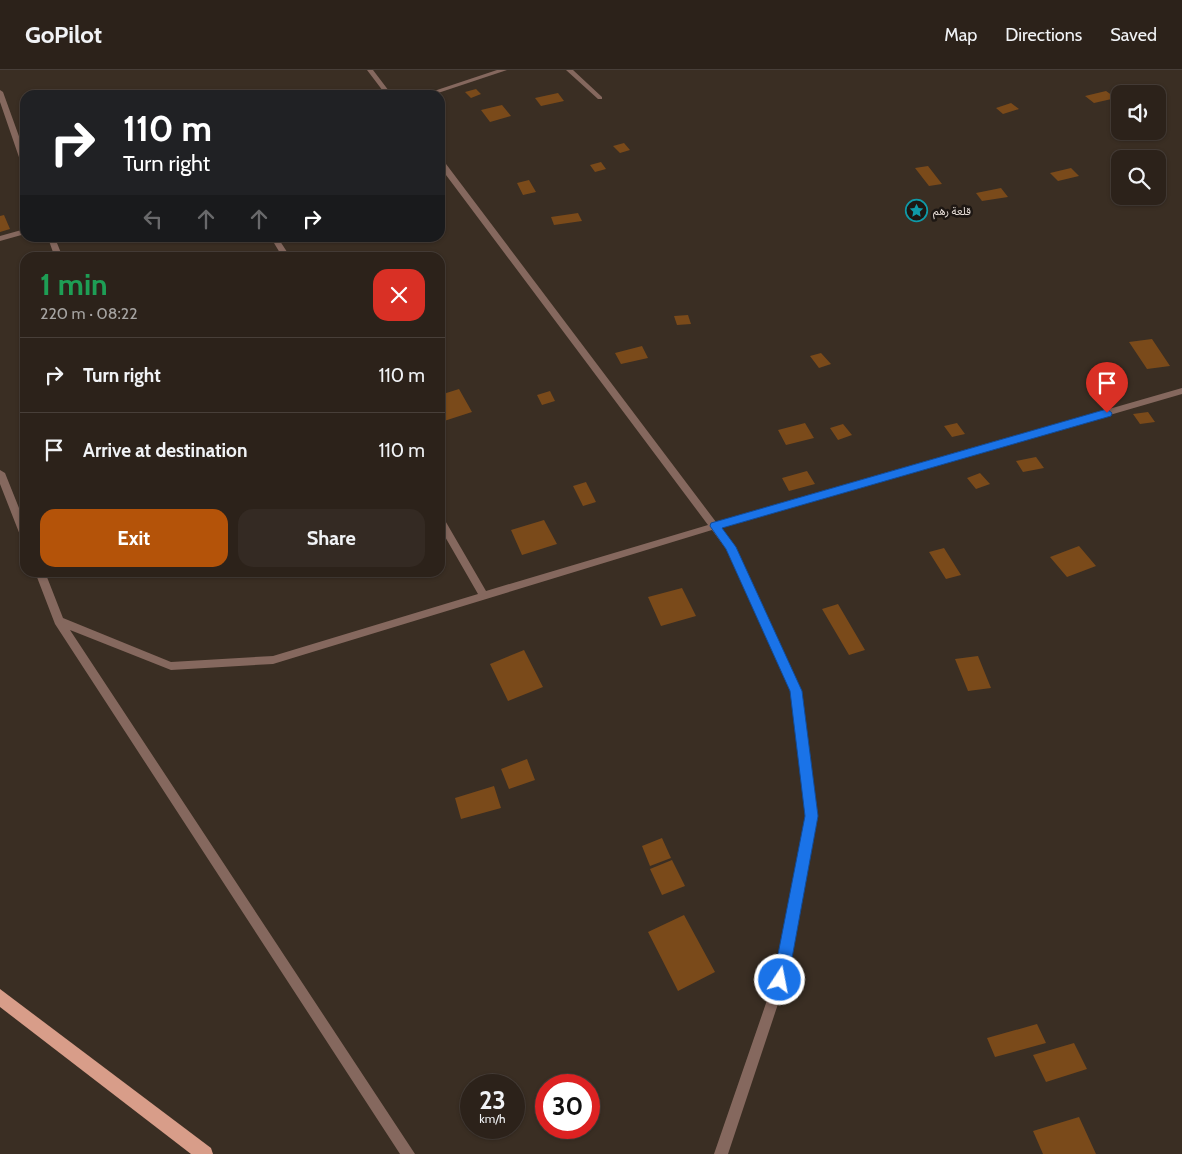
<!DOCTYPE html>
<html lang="en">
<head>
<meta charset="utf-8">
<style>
	:root { --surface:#2c221a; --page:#342a23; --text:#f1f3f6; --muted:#a6a4a2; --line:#483f39; --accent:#b45309 }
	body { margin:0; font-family:Cabin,"Noto Sans Arabic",sans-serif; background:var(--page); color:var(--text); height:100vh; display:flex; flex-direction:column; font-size:19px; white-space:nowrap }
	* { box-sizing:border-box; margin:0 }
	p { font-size:16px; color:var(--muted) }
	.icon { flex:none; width:28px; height:28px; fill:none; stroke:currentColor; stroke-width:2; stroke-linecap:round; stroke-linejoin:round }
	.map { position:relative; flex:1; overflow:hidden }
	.side { position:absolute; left:20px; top:182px; width:425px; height:325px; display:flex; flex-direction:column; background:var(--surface); border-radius:15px; box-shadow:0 1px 4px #0004,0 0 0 1px var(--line) }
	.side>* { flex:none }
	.banner { position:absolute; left:20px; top:20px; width:425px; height:152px; border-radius:15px; box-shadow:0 1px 4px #0004,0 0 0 1px var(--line); background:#202124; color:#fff; overflow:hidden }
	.tools { position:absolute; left:1111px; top:15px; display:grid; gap:10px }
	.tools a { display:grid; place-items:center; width:55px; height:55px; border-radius:10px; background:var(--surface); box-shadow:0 1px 4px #0004,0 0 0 1px var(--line); font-size:25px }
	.speed { position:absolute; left:460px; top:1004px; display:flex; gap:10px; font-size:25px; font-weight:700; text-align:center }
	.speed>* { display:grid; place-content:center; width:65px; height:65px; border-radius:50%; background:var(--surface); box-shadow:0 1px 4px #0004,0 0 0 1px var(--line); line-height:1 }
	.speed small { font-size:12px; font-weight:400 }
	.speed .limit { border:8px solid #d22; background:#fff; color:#111 }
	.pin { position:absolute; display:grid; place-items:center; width:42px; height:42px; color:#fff; margin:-51px -21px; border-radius:50% 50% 50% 0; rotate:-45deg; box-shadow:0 0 5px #0007 }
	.pin .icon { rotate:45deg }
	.me { position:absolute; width:55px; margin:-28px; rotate:11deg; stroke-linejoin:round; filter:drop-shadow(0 0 4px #0008) }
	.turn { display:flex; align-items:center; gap:18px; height:105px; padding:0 20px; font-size:22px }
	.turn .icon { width:65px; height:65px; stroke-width:2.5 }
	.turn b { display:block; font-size:35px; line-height:42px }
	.lanes { display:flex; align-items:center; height:48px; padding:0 20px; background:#0003; justify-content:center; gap:25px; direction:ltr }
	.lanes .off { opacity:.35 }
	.round { display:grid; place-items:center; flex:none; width:52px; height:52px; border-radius:15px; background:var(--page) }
	.headline { display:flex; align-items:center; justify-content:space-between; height:85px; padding:0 20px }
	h1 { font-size:30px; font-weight:700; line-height:38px; color:#1e9e55 }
	.primary-button { display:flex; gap:10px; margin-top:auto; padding:10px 20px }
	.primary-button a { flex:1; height:58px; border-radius:15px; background:var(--accent); color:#fff; font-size:20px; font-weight:700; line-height:58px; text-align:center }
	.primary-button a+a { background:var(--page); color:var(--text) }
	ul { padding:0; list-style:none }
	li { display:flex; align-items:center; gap:15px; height:75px; padding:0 20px; border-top:1px solid var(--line) }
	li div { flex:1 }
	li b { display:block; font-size:19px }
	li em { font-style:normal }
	header { display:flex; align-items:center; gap:30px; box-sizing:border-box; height:70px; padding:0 25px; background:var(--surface); border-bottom:1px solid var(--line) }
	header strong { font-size:24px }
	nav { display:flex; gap:28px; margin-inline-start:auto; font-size:18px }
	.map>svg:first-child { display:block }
</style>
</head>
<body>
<header>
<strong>GoPilot</strong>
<nav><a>Map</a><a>Directions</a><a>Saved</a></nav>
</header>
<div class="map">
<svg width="1182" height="1084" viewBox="0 0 1182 1084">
	<rect width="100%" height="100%" fill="#3a2e23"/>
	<!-- building -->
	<path fill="#7a4a1a" d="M476,19L481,24L471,28L465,22Z
		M1106,21L1116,28L1094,33L1085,26Z
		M558,23L564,31L541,36L535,28Z
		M1011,33L1019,39L1003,44L996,38Z
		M502,35L511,46L490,52L481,40Z
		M624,73L630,80L620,83L613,76Z
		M601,92L606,99L595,102L590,95Z
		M928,96L942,114L929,116L915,98Z
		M1071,98L1079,106L1058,111L1050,103Z
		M529,110L536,122L523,125L517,113Z
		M1001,118L1008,127L982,131L976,123Z
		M578,143L582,151L554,155L551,147Z
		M4,145L10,159L0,162V146Z
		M688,245L691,254L677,255L674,246Z
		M1152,269L1170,296L1147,299L1129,272Z
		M642,276L648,288L621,294L615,283Z
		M821,283L831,294L819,298L810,286Z
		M1106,317L1112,326L1097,328L1091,319Z
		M459,319L472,342L441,352L440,325Z
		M550,321L555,331L542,335L537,325Z
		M1148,342L1155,352L1140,354L1133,344Z
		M805,353L814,368L786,375L778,360Z
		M957,353L965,364L952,367L944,356Z
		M843,354L852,365L838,370L830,358Z
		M1036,387L1044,398L1023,402L1016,391Z
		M807,401L815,414L789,421L782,408Z
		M980,403L990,414L976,419L967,408Z
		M586,412L596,432L583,436L573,416Z
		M544,450L557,474L522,485L511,460Z
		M1079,476L1096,496L1067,507L1050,487Z
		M944,478L961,505L946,509L929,482Z
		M682,518L696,546L661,556L648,527Z
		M838,534L865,580L849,585L822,539Z
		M524,580L543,617L508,631L490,594Z
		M978,586L991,618L968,621L955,589Z
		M527,689L535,710L509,719L501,699Z
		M494,716L501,738L461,749L455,728Z
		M662,768L671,788L650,796L642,776Z
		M672,790L685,816L662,825L650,799Z
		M684,845L715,902L678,921L648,862Z
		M1037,954L1046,973L995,987L987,968Z
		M1074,973L1087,999L1046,1012L1033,985Z
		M1079,1047L1096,1084H1043L1033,1061Z"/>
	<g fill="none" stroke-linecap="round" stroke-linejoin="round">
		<!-- street -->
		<path fill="#85685e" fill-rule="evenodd" d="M367,0H373L392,25H386Z
			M497,0H507L432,25H422Z
			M566,0H573L602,27V29H598Z
			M0,20L3,22L25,83V95L21,93L0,32Z
			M440,90H443L716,452L1182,318V324L721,458L735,477L801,621L818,746L786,910L728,1084H714L774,910L806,746L791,621L726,479L712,460L273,594L171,600L70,560L415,1084H400L55,554L35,502H45L63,548L171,592L273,586L478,524L440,458V446L443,447L486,521L708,455L440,97Z
			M25,159V164L0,171V166Z
			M48,168H55L63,188H55Z
			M271,168H278L291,188H283Z
			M0,400L5,403L25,453V469L20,465L0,414Z"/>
		<!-- primary -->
		<path fill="#d89d89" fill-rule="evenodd" d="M0,919L211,1078L213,1084H191L0,937Z"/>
	</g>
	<!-- route -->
	<path fill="#1a73e8" stroke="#114b97" d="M1107,339L1112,343L1111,346L722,458L736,477L802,621L818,746L788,910L785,915L780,917L776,915L773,910L805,746L790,621L726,479L710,456L711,453Z"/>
	<!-- icons -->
	<defs>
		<symbol id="sight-ring" viewBox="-11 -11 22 22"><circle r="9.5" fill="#1d1713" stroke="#0f9aa8" stroke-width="1.5"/><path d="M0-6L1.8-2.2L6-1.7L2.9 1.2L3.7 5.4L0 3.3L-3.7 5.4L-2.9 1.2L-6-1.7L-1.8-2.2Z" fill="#0f9aa8"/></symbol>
	</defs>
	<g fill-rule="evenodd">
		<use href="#sight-ring" x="904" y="128" width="25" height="25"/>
	</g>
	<g text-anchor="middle" stroke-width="5" stroke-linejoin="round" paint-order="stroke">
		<!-- far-poi labels -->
		<g font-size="11" fill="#e7ded8" stroke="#1d1713" text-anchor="start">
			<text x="933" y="145">قلعة رهم</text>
		</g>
	</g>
</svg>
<div class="tools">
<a><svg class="icon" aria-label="sound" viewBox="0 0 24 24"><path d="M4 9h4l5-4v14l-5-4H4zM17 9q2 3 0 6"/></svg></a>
<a><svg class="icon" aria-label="search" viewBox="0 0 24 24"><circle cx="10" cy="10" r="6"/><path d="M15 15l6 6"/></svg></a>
</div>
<div class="speed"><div>23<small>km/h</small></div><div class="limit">30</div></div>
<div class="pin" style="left:1107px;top:343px;background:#d93025"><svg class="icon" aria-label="arrive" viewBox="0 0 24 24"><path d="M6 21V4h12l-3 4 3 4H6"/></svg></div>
<svg class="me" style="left:780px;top:910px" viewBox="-20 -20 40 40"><circle r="17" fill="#1a73e8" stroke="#fff" stroke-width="3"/><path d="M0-11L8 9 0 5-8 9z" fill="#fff"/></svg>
<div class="banner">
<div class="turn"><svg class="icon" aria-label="right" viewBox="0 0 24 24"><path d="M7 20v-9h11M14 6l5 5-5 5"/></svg><div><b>110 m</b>Turn right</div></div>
<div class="lanes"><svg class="icon off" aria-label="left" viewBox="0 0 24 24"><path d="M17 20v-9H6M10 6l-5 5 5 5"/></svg><svg class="icon off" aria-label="ahead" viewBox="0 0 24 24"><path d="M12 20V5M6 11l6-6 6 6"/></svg><svg class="icon off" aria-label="ahead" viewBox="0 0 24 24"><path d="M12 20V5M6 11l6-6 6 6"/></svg><svg class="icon" aria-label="right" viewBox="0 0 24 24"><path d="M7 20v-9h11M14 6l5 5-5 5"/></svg></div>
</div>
<section class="side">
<div class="headline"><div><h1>1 min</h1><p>220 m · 08:22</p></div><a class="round" style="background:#d93025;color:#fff"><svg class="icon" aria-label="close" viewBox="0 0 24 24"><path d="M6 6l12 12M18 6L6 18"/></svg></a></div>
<ul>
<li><svg class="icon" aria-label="right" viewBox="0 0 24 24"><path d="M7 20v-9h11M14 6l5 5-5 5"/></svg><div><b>Turn right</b></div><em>110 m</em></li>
<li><svg class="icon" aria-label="arrive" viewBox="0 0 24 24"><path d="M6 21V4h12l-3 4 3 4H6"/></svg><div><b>Arrive at destination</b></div><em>110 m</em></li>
</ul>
<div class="primary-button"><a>Exit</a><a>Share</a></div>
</section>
</div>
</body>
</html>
